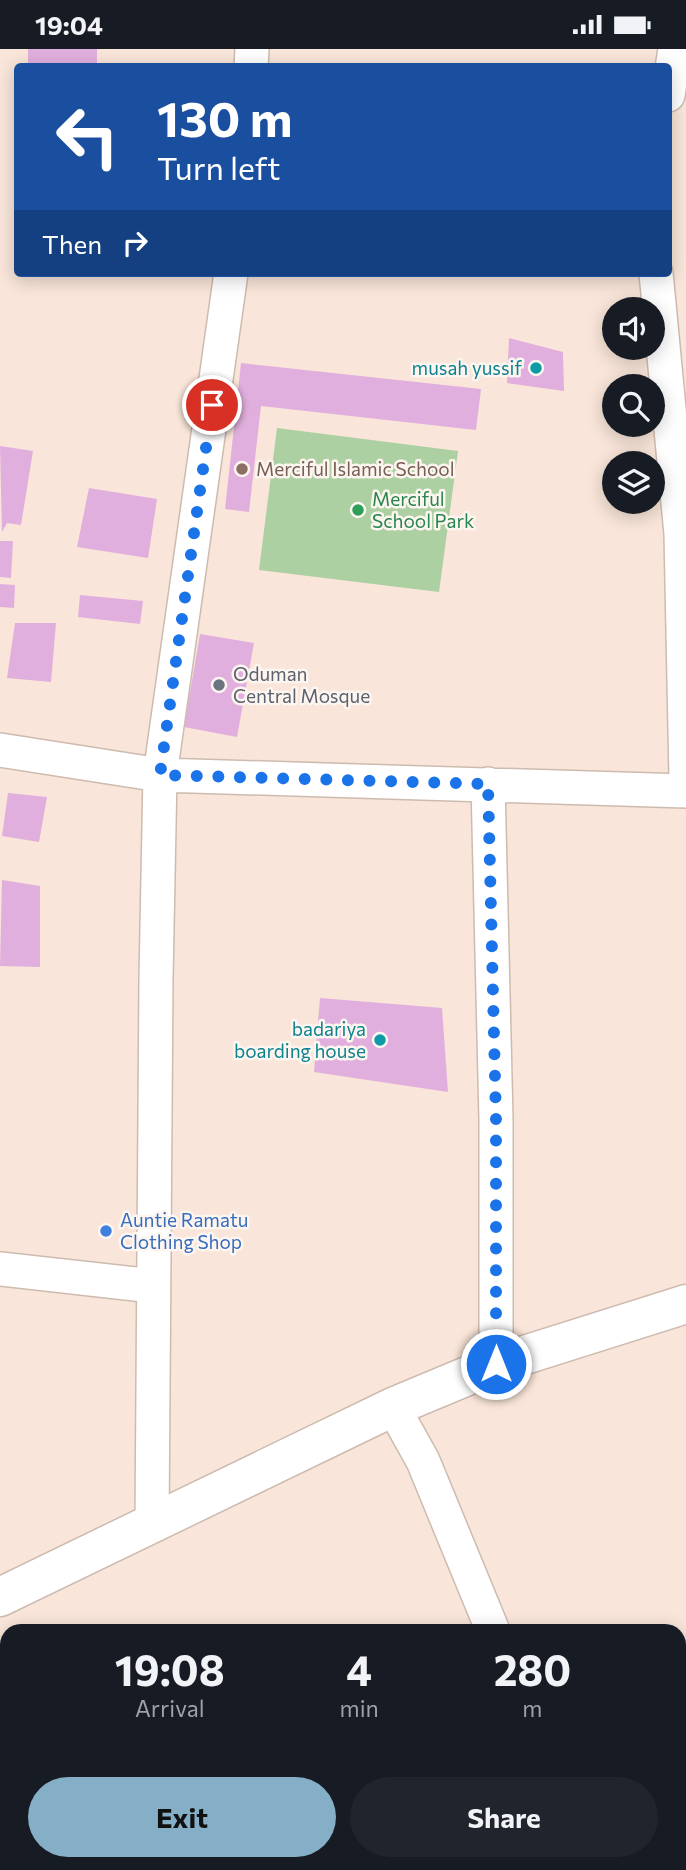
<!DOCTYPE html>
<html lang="en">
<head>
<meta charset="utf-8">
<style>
	:root { --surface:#171b24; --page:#20242c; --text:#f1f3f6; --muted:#9ea1a6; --accent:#85afc6 }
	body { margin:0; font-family:Commissioner,sans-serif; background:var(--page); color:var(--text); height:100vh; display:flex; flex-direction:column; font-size:26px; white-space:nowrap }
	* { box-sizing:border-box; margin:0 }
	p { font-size:23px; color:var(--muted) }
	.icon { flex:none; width:38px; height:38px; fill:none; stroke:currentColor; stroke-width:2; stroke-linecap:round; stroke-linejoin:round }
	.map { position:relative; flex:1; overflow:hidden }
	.side { position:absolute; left:0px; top:1575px; width:686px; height:247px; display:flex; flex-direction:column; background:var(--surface); border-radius:21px 21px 0 0; box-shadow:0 4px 18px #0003 }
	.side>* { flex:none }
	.banner { position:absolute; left:14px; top:14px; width:658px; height:214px; border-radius:7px; box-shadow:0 4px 18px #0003; background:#1a4fa0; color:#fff; overflow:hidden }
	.buttons { position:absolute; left:602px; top:248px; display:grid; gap:14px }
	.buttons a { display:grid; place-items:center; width:63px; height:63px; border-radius:50%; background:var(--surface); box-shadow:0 4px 18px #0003; font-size:35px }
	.pin { position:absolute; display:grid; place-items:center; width:60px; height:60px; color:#fff; margin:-30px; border:4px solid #fff; border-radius:50%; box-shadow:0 2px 7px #0007 }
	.me { position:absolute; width:77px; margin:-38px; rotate:0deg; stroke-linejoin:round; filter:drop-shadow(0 0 5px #0008) }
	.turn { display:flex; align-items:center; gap:24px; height:147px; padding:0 28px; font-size:32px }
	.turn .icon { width:91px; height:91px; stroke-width:2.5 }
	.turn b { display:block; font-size:49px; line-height:60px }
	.then { display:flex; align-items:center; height:66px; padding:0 28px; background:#0003; gap:14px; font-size:26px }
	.eta { display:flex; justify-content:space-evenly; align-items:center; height:119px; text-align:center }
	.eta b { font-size:42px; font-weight:700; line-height:49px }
	.primary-button { display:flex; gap:14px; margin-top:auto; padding:14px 28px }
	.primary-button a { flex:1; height:80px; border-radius:42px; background:var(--accent); color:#111; font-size:28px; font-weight:700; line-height:80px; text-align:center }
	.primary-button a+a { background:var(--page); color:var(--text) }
	.status { display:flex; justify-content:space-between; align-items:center; height:49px; padding:0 35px; background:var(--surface); direction:ltr }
	.status svg { height:19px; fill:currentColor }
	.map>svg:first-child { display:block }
</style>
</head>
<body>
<div class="status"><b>19:04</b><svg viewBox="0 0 49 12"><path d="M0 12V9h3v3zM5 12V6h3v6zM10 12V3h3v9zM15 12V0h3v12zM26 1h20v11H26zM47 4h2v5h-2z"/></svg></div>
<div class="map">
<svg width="686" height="1821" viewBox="0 0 686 1821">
	<rect width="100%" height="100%" fill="#f9e5d9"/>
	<!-- green -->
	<path fill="#acd0a2" d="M277,379L458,402L439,543L259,521Z"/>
	<!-- building -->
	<path fill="#e1afdd" d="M28,0H97V18H28Z
		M509,289L563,303L564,342L507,334Z
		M241,314L481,340L476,381L261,357L249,463L225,460Z
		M0,397L33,402L21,476L7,474L2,483Z
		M89,439L157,450L148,509L77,498Z
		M0,492H13L11,529L0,528Z
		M0,535L15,536L14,559L0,558Z
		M80,546L143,552L140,575L78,568Z
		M15,574H56L51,633L7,629Z
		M200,585L254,594L237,688L184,678Z
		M8,744L47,748L39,793L2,787Z
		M2,831L40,837V918L0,917Z
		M320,949L442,959L448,1043L314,1023Z
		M686,1590V1699L680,1702L679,1595Z"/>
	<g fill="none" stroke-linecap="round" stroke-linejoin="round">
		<defs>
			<path id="minor" d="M251,18L252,0
				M668,46L675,0
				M231,224L160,726L686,742
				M656,224L681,485L686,729
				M0,701L160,726L156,929L152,1475
				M488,735L496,1071V1315
				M0,1220L153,1237
				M393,1358L423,1412L493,1582
				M679,1763L686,1759
				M603,1815L606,1821
				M549,1821L563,1815"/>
			<path id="tertiary" d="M0,1548L393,1358L496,1315L686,1255"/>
		</defs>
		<!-- minor casing -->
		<use href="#minor" stroke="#cebbaf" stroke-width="36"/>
		<!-- tertiary casing -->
		<use href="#tertiary" stroke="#cebbaf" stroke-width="41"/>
		<!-- minor -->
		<use href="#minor" stroke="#fff" stroke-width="33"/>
		<!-- tertiary -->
		<use href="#tertiary" stroke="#fff" stroke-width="38"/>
	</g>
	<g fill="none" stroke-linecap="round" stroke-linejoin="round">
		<!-- route -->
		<path stroke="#1a73e8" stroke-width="12" stroke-dasharray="0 21.6" d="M212,356L160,726L488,735L496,1071V1315"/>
	</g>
	<!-- markers -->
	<g fill="#0f9aa8" stroke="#fdf5f0" stroke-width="2.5">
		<circle cx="536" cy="319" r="7"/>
		<circle cx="380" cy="991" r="7"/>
	</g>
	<circle fill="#8d6e63" stroke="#fdf5f0" stroke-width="2.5" cx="242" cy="420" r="7"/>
	<circle fill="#2e9e5b" stroke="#fdf5f0" stroke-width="2.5" cx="358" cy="461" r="7"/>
	<circle fill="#6b7280" stroke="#fdf5f0" stroke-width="2.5" cx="219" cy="636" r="7"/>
	<circle fill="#3f7fe0" stroke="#fdf5f0" stroke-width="2.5" cx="106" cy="1182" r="7"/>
	<g text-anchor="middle" stroke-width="5" stroke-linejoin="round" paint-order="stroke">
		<!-- culture labels -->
		<g font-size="19" fill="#0d838f" stroke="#fdf5f0" text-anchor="end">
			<text x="522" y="326">musah yussif</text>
			<text x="366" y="987">badariya<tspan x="366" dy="22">boarding house</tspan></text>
		</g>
		<!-- education labels -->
		<g font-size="19" fill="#785e54" stroke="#fdf5f0" text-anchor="start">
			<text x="256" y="427">Merciful Islamic School</text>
		</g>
		<!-- leisure labels -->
		<g font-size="19" fill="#27864d" stroke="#fdf5f0" text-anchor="start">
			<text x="372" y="457">Merciful<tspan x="372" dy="22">School Park</tspan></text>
		</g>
		<!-- worship labels -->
		<g font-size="19" fill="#5b616d" stroke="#fdf5f0" text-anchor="start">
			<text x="233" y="632">Oduman<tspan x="233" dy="22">Central Mosque</tspan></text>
		</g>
		<!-- shop labels -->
		<g font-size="19" fill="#366cbe" stroke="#fdf5f0" text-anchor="start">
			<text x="120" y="1178">Auntie Ramatu<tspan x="120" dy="22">Clothing Shop</tspan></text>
		</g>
	</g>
</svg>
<div class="buttons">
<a><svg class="icon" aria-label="sound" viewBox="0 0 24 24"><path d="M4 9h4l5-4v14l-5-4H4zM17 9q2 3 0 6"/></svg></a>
<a><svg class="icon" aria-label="search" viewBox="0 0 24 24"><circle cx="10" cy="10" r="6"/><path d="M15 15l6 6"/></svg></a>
<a><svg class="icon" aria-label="layers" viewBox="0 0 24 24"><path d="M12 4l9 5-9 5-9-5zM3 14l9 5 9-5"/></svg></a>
</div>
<div class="pin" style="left:212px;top:356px;background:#d93025"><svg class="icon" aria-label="arrive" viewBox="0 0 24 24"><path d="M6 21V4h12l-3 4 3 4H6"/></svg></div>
<svg class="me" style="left:496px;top:1315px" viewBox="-20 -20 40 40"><circle r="17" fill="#1a73e8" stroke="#fff" stroke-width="3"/><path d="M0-11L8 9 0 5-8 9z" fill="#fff"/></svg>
<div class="banner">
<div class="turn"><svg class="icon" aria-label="left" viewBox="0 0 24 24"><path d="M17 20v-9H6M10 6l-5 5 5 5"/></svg><div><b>130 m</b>Turn left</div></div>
<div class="then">Then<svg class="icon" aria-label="right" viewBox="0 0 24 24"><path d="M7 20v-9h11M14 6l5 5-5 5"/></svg></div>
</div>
<section class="side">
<div class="eta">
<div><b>19:08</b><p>Arrival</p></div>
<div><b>4</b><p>min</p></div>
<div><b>280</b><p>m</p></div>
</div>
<div class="primary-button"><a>Exit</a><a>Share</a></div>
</section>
</div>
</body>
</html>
